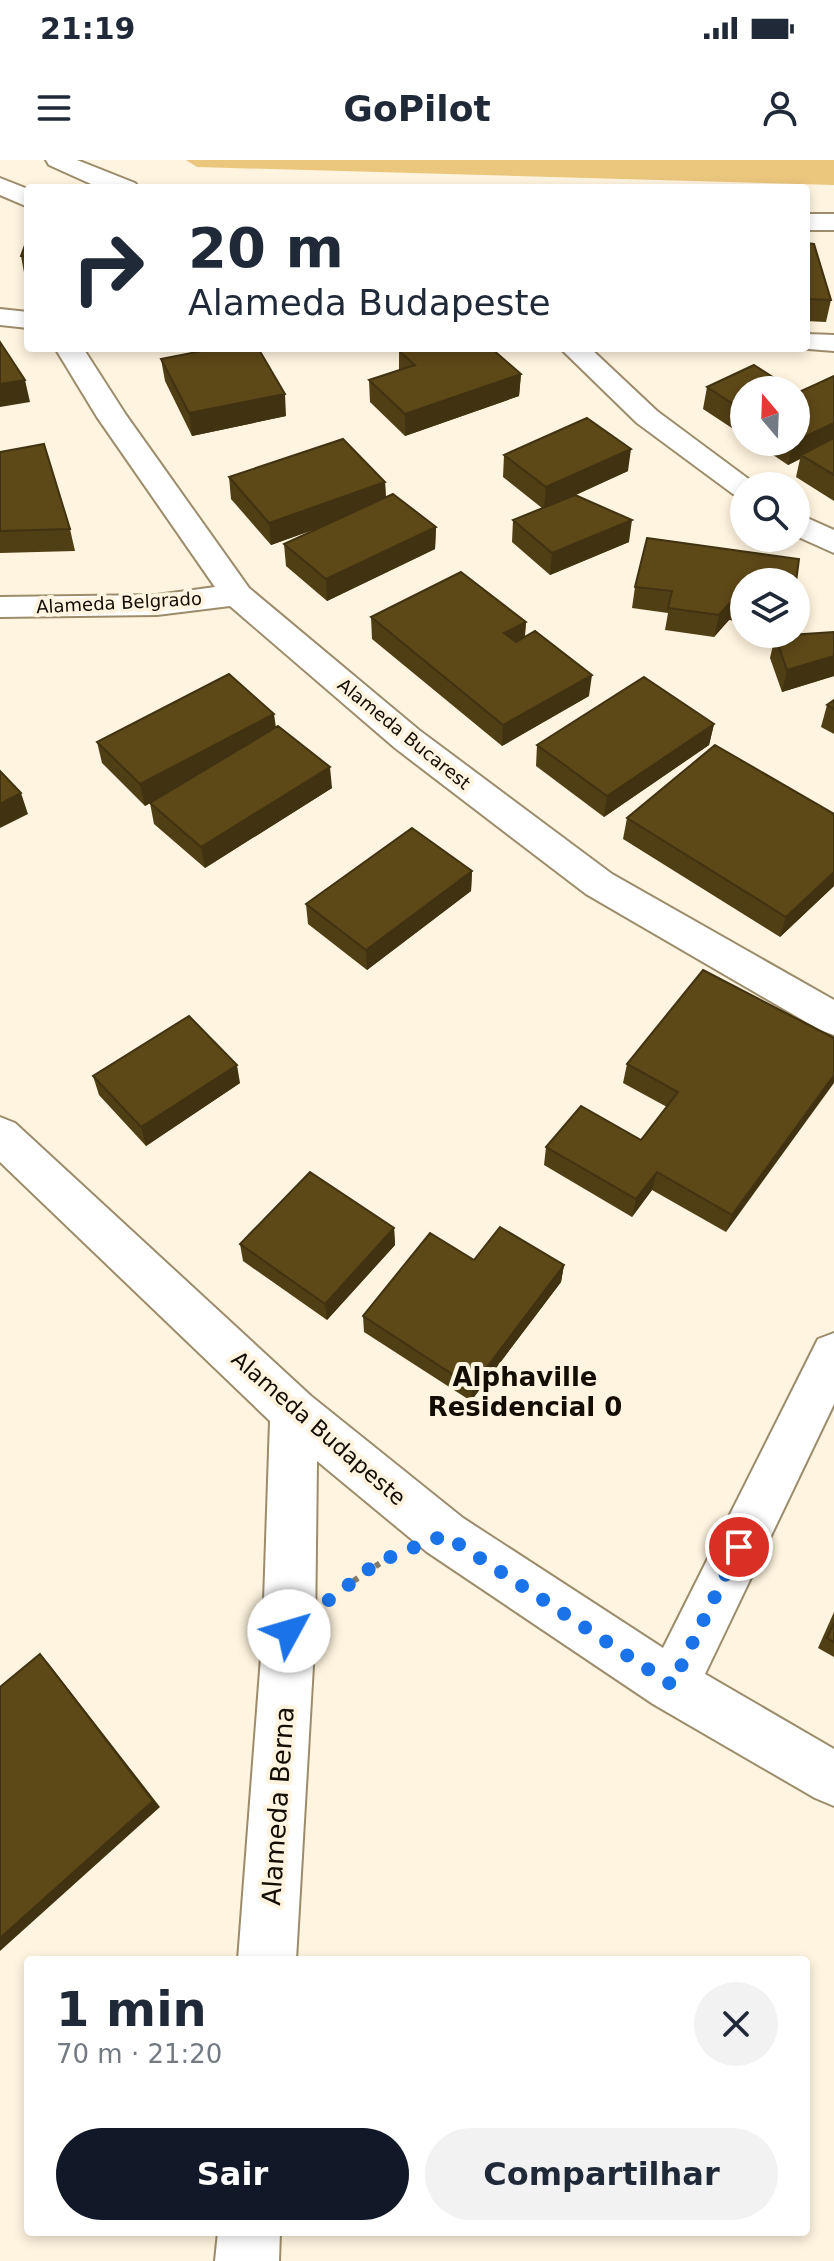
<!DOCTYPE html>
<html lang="pt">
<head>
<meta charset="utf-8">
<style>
	:root { --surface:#fff; --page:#f2f2f3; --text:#1f2937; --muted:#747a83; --accent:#111827 }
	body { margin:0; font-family:"DejaVu Sans",sans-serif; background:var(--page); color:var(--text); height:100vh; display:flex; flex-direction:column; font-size:30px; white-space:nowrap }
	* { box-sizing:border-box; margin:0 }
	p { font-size:26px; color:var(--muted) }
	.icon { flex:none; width:44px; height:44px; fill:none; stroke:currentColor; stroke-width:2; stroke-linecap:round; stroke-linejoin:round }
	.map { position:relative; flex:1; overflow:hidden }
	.details { position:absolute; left:24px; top:1796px; width:786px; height:280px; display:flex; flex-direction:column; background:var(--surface); border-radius:8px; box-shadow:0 4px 12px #0003 }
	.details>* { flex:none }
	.hud { position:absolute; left:24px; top:24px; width:786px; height:168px; border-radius:8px; box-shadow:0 4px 12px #0003; background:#fff; color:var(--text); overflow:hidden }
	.needle { width:52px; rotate:341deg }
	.fabs { position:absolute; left:730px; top:216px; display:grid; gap:16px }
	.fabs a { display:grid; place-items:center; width:80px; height:80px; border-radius:50%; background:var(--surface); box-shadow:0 4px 12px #0003; font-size:40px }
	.pin { position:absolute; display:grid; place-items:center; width:68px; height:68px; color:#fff; margin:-34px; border:4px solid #fff; border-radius:50%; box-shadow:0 2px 8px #0007 }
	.me { position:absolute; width:88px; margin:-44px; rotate:51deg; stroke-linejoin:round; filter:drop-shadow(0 0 6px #0008) }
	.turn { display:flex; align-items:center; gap:28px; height:168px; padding:0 32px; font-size:36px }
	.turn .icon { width:104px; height:104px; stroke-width:2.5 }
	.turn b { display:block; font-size:56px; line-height:68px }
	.round { display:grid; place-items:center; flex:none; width:84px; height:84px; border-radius:42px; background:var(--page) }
	.summary { display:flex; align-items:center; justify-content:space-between; height:136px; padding:0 32px }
	h1 { font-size:48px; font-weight:800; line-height:60px }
	.cta { display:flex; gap:16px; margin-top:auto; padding:16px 32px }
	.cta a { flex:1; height:92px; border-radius:48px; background:var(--accent); color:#fff; font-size:32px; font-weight:800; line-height:92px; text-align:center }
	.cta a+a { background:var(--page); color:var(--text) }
	.status { display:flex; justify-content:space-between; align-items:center; height:56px; padding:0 40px; background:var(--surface); direction:ltr }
	.status svg { height:22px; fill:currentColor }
	header { display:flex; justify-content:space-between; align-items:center; height:104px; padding:0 32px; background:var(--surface); font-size:36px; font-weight:800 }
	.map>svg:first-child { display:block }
</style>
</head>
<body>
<div class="status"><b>21:19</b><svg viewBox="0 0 49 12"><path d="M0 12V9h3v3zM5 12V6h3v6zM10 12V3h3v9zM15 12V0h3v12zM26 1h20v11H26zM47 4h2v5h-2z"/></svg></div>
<header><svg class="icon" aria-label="menu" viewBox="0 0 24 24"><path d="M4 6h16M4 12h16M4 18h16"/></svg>GoPilot<svg class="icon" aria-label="person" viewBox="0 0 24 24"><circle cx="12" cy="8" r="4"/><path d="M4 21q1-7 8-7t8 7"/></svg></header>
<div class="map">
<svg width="834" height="2101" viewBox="0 0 834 2101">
	<rect width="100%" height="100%" fill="#fff4df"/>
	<!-- green -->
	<path fill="#ebc67d" d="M186,0H834V25L197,7Z"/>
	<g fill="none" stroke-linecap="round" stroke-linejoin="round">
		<defs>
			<path id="minor" d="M0,149L28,152V168L0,165Z
				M806,174L834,175V191L796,188H806Z
				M55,188H83L126,255L249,428L419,570L612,714L834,840V875L820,870L586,734L395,588L230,446L157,455L0,457V437L157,435L215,427L97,257Z
				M560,188H590L657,251L758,326H744V337L733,334L637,263Z
				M796,353L834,370V393L796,376Z
				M0,957L15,963L311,1236L463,1358L663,1488L818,1179L834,1173V1244L705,1514L834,1589V1646L815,1638L653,1544L427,1392L317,1301L315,1471L296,1800H238L263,1471L270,1261L0,1002Z
				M218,2072H280L279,2101H215Z"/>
			<path id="major" d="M46,0H77L135,23L139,28H100L49,5Z
				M0,18L28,29V47L0,35Z
				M806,54H834V70H806Z"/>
		</defs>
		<!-- minor casing -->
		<use href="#minor" stroke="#9c8c6b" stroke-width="4"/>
		<!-- major casing -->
		<use href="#major" stroke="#9c8c6b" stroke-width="4"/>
		<!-- path -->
		<path stroke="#81796a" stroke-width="6" stroke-dasharray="5 8" stroke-linecap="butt" d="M343,1428L391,1396"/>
		<!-- minor -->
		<use href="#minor" fill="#fff" fill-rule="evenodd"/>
		<!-- major -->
		<use href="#major" fill="#fff" fill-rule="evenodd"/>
	</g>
	<!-- wall -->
	<path fill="#503e15" d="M28,77V118H25L21,96Z
		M806,83L831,140L826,162L806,161Z
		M399,191L521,214L519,236L405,276L370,242L369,220L399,210Z
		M161,199L286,256L192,276L165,221Z
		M834,215V341L796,317L800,299L788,305L754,282H796L797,233Z
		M707,227L744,230V276L703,249Z
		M0,292L70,369L75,391L0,393Z
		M504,295L628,311L576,335L629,382L550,415L512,382L513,360L542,348L503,317Z
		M229,317L385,322L386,337L436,367L435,389L327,441L286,406L284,384L318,368L271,385L231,339Z
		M744,422V462L729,460L714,477L665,470L668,453L632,448L635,427Z
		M371,457L526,462L525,476L589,536L502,586L372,479Z
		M834,472V516L782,532L770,498L775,476Z
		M834,540V574L821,567L827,545Z
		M714,564L709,585L604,657L536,606L537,585Z
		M276,568L332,628L205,708L154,664L150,643L145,646L102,603L97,582Z
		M834,654V726L780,777L623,679L627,658Z
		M472,711L471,731L367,810L308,764L306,744Z
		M834,878L726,1072L652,1030L632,1057L544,1005L546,987L641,980L667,947L623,923L627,904Z
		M93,916L240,923L146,986L99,935Z
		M394,1068L395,1085L327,1160L243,1101L240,1084Z
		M474,1100L564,1105L561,1122L471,1241L364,1172L363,1156Z
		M834,1452V1497L818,1488Z"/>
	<!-- shaded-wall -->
	<path fill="#413211" d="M521,214L519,236L405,276V254Z
		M25,220L30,242L0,247V224Z
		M285,234L286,256L192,276L189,253Z
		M834,263V282L801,295L800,299L788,305L793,283Z
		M631,289L628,311L544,349L546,327Z
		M385,322L386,344L271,385L269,363Z
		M632,360L629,382L550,415L552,393Z
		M436,367L435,389L327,441L326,419Z
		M734,438L729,460L714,477L719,455Z
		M526,462L524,483L503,495L504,473Z
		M834,496V516L782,532L787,510Z
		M592,515L589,536L502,586L503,565Z
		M274,554L277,575L145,646L140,624Z
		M714,564L709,585L604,657L607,636Z
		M330,607L332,628L205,708L201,687Z
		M21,633L28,654L0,668V644Z
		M472,711L471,731L367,810L366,790Z
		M834,712V726L780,777L786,757Z
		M237,905L240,923L146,986L141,967Z
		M834,915V923L726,1072L732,1055Z
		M657,1012L652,1030L632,1057L636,1039Z
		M394,1068L395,1085L327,1160L325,1144Z
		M564,1105L561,1122L471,1241L472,1227Z
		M40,1494L49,1504L160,1647L0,1791V1778Z"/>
	<!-- building -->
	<path fill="#5d4818" stroke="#413211" stroke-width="2" d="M28,77V97L21,96Z
		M806,83L814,84L831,140L806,139Z
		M0,182L25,220L0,224Z
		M217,188H258L285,234L189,253L161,199Z
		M408,188H491L521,214L405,254L369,220L415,205L399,191Z
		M754,205L793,230H744V251L707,227Z
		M834,216V263L796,281V232L797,233Z
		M587,258L631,289L546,327L504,295Z
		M834,278V315L801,295Z
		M343,279L385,322L269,363L229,317Z
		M44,284L70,369L0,371V292Z
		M393,334L436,367L326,419L284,384Z
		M575,335L632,360L552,393L513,360Z
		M647,378L799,399L796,422H744V440L734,438L719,455L668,448L672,431L635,427Z
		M461,412L526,462L504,473L516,482L535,471L592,515L503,565L371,457Z
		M834,472V496L787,510L775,476Z
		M229,514L274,554L140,624L97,582Z
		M644,517L714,564L607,636L537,585Z
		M834,540V549L827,545Z
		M278,566L330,607L201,687L150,643Z
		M715,585L834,654V712L786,757L627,658Z
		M0,611L21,633L0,644Z
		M412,668L472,711L366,790L306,744Z
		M703,810L834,878V915L732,1055L657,1012L636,1039L546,987L581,946L641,980L678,932L627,904Z
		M189,856L237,905L141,967L93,916Z
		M310,1012L394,1068L325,1144L240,1084Z
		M500,1067L564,1105L472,1227L363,1156L430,1073L474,1100Z
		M834,1463V1482L827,1478Z
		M40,1494L153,1641L0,1778V1527Z"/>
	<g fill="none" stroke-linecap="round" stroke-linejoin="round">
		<!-- route -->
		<path stroke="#1a73e8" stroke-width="14" stroke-dasharray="0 25.2" d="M289,1471L378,1402L445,1375L672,1525L739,1387"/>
	</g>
	<g text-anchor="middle" stroke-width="8" stroke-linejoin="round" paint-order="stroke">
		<!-- far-street labels -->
		<g font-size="18" fill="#130d03" stroke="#fff4df">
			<text transform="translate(119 443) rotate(-3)" y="6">Alameda Belgrado</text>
			<text transform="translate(404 574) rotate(39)" y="6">Alameda Bucarest</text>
		</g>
		<!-- street labels -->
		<g font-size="22" fill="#130d03" stroke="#fff4df">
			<text transform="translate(319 1268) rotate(41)" y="8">Alameda Budapeste</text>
		</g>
		<!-- quarter labels -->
		<g font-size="26" font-weight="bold" fill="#130d03" stroke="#fff4df">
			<text x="525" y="1226">Alphaville<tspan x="525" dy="30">Residencial 0</tspan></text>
		</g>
		<!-- near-street labels -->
		<g font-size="26" fill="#130d03" stroke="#fff4df">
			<text transform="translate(278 1646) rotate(-86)" y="9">Alameda Berna</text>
		</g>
	</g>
</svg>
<div class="fabs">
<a><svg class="needle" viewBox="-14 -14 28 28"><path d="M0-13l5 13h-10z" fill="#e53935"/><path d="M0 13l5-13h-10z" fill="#747a83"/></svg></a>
<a><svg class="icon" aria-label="search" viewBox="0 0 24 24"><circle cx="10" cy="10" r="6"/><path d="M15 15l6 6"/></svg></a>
<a><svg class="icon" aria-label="layers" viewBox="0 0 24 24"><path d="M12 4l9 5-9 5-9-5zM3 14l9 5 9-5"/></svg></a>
</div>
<div class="pin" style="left:739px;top:1387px;background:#d93025"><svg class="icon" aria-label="arrive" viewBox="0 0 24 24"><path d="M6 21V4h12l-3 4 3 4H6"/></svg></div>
<svg class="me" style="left:289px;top:1471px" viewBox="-20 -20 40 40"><circle r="19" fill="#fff"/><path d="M0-13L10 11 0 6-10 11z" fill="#1a73e8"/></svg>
<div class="hud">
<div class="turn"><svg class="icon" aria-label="right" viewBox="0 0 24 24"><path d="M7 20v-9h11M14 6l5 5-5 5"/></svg><div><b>20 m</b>Alameda Budapeste</div></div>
</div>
<section class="details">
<div class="summary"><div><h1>1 min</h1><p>70 m · 21:20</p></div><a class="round"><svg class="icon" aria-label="close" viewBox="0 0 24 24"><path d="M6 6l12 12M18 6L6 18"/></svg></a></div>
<div class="cta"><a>Sair</a><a>Compartilhar</a></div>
</section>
</div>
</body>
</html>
